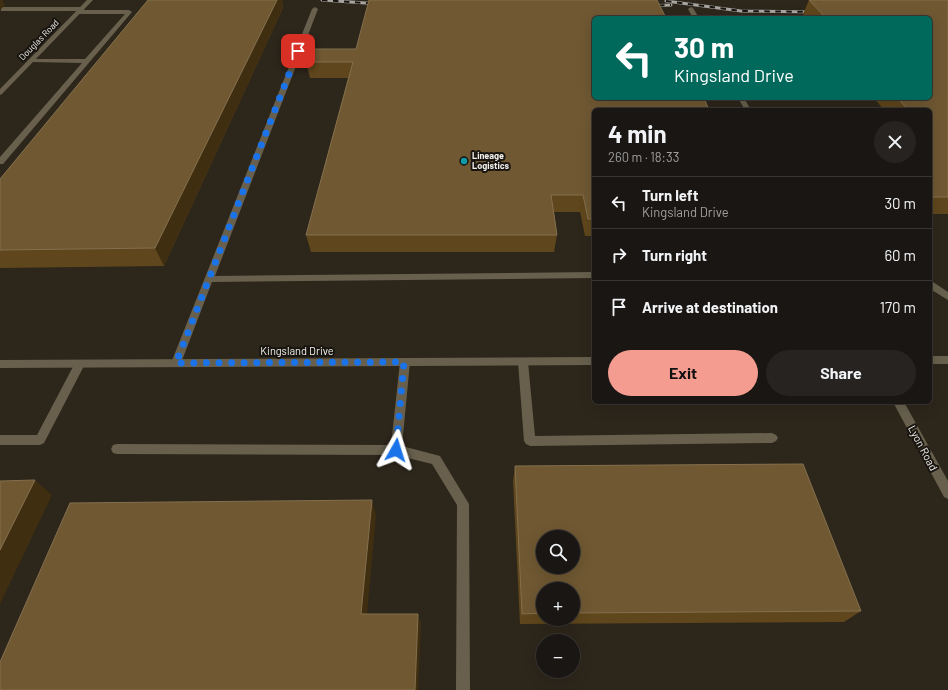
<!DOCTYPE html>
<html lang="en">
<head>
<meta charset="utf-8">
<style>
	:root { --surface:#1a1613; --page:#272321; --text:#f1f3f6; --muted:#9f9fa0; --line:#383533; --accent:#f59c91 }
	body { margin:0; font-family:Barlow,sans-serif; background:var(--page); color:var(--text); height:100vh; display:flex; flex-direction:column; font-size:15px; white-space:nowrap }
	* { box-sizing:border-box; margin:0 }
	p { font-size:13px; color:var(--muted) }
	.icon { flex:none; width:22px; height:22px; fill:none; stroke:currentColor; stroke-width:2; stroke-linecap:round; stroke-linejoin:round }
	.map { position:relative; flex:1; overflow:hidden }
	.drawer { position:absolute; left:592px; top:108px; width:340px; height:296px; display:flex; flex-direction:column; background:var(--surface); border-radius:6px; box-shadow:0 4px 16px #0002,0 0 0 1px var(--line) }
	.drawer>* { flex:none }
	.hud { position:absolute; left:592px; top:16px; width:340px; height:84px; border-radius:6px; box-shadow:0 4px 16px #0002,0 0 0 1px var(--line); background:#00695c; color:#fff; overflow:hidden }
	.tools { position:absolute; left:536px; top:530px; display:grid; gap:8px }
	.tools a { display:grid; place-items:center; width:44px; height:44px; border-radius:50%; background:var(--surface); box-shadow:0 4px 16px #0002,0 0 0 1px var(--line); font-size:20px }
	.pin { position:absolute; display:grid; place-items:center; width:34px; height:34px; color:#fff; margin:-17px; border-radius:8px; box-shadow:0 2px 6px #0006 }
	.me { position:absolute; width:44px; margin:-22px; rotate:6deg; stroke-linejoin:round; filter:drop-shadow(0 0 3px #0008) }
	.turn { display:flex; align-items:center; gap:14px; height:84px; padding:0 16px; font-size:18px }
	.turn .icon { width:52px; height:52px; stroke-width:2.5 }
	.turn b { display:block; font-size:28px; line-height:34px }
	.round { display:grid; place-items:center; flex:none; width:42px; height:42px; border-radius:21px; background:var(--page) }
	.headline { display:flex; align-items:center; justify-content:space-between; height:68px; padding:0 16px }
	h1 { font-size:24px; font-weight:700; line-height:30px }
	.action { display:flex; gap:8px; margin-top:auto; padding:8px 16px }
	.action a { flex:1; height:46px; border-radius:24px; background:var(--accent); color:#111; font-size:16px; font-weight:700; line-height:46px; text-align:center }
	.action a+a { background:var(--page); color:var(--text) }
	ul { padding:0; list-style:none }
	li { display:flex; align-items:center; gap:12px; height:52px; padding:0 16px; border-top:1px solid var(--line) }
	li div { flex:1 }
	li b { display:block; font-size:15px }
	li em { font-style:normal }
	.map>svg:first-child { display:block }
</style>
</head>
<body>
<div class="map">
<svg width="948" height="690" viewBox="0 0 948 690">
	<rect width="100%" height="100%" fill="#221e19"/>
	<!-- built -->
	<path fill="#2d261b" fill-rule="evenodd" d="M0,0H948V690H0ZM594,18H930V98H594ZM594,110H930V402H594ZM543,537H573V567H543ZM543,589H573V619H543ZM543,641H573V671H543Z"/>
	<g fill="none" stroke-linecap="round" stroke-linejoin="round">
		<!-- service -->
		<path fill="#68604d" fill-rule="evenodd" d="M1,7H82L85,9L83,10H129L132,12L3,164H0V157L82,63L32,62L30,61V59H85L125,14H79L76,12L78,11H1Z
			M315,7L318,9L215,276L594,272V278L212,282L181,363L180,366H172L171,363L312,9Z
			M691,7L693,8L699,18H693L688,9Z
			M738,98H744L751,110H745Z
			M930,280L948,292V300L930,289Z
			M405,358L409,359L410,362L402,446L440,456L469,504L470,690H456L457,505L432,464L396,455L117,454L113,453L111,449L113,445L117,444L391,445L400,362L401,359Z
			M523,358L527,359L528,362L535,436L772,433L776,435L778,438L776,441L772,443L530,446L526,444L524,441L518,362L519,359Z
			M80,360L84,361L85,364L44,443L40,445H0V435H37L76,361Z"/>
		<!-- minor -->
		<path fill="#68604d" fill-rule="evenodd" d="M87,0H93L2,94L0,95V89Z
			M930,356H948V364H930Z
			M594,357V365L0,368V360Z
			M893,402H904L948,481V499L944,497Z"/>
		<defs>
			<path id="rail" d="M322,0L380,4
				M666,1L741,11L816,12
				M648,6L671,5"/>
		</defs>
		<!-- rail casing -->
		<use href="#rail" stroke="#a9a6a1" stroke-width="3"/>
		<!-- rail -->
		<use href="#rail" stroke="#181510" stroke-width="2" stroke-dasharray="5.5" stroke-linecap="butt"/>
	</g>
	<!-- wall -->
	<path fill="#5f461c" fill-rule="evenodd" d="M148,0H282L283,8L164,266L0,268V179Z
		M809,0H948V214H930V110H884L874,98H930V18H806L803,14Z
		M311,49L594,110V236H585L580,212H554L557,235L554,252H311L306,235L348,78H310L306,62Z
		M515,466L861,611L844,622L520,624L513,481ZM543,589H573V619H543Z"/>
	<!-- shaded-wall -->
	<path fill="#402e11" d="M0,0H2L5,5L0,10Z
		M277,0H282L283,8L164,266L155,248Z
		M35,480L52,495L0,604V550Z
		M372,500L376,515L366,625L361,614Z
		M418,614L421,624L418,690H415Z"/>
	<!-- building -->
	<path fill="#6f5832" stroke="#84704f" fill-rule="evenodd" d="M148,0H277L155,248L0,250V179Z
		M369,0H657L666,18H594V98H704L709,110H594V219H588L583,195H551L557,235H306L353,62H306L311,49H356Z
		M809,0H948V197H930V110H908L898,98H930V18H826Z
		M803,464L861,611L573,613V589H543V613L522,614L515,466ZM543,537H573V567H543Z
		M35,480L0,550V481Z
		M372,500L361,614H418L415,690H0V662L70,503Z"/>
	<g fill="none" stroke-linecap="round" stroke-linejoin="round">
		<!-- route -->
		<path stroke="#1a73e8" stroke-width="7" stroke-dasharray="0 12.6" d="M298,51L176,363L404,362L396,450"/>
	</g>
	<!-- markers -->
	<circle fill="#0f9aa8" stroke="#181510" stroke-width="1.5" cx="464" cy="161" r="4"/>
	<g text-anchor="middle" stroke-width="4" stroke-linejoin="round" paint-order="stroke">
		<!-- far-street labels -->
		<g font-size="9" fill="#f3f0ec" stroke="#181510">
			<text transform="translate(39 40) rotate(-46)" y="3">Douglas Road</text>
		</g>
		<!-- far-poi labels -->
		<g font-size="9" font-weight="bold" fill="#f3f0ec" stroke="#181510" text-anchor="start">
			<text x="472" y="159">Lineage<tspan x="472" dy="10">Logistics</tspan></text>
		</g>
		<!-- street labels -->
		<g font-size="11" fill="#f3f0ec" stroke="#181510">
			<text x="297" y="355">Kingsland Drive</text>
			<text transform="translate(923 448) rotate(62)" y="4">Lyon Road</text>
		</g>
	</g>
</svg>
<div class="tools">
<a><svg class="icon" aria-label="search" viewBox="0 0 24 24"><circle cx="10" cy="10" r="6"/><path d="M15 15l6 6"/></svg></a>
<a>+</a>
<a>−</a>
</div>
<div class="pin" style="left:298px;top:51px;background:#d93025"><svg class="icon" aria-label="arrive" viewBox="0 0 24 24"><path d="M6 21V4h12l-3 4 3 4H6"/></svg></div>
<svg class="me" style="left:396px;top:450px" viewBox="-20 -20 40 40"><path d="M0-17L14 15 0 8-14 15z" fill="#1a73e8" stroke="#fff" stroke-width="4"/></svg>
<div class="hud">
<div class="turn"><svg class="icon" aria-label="left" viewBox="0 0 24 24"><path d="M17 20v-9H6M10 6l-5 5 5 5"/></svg><div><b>30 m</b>Kingsland Drive</div></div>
</div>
<section class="drawer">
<div class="headline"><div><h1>4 min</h1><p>260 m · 18:33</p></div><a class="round"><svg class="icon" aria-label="close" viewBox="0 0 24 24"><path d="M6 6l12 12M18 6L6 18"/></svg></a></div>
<ul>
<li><svg class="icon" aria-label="left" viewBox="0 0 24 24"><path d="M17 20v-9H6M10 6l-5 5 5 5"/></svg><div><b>Turn left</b><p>Kingsland Drive</p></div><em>30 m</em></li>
<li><svg class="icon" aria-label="right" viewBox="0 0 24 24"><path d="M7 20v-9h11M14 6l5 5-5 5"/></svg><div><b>Turn right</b></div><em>60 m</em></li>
<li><svg class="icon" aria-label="arrive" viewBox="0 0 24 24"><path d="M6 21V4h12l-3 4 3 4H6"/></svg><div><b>Arrive at destination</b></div><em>170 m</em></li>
</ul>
<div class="action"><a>Exit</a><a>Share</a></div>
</section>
</div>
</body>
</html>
